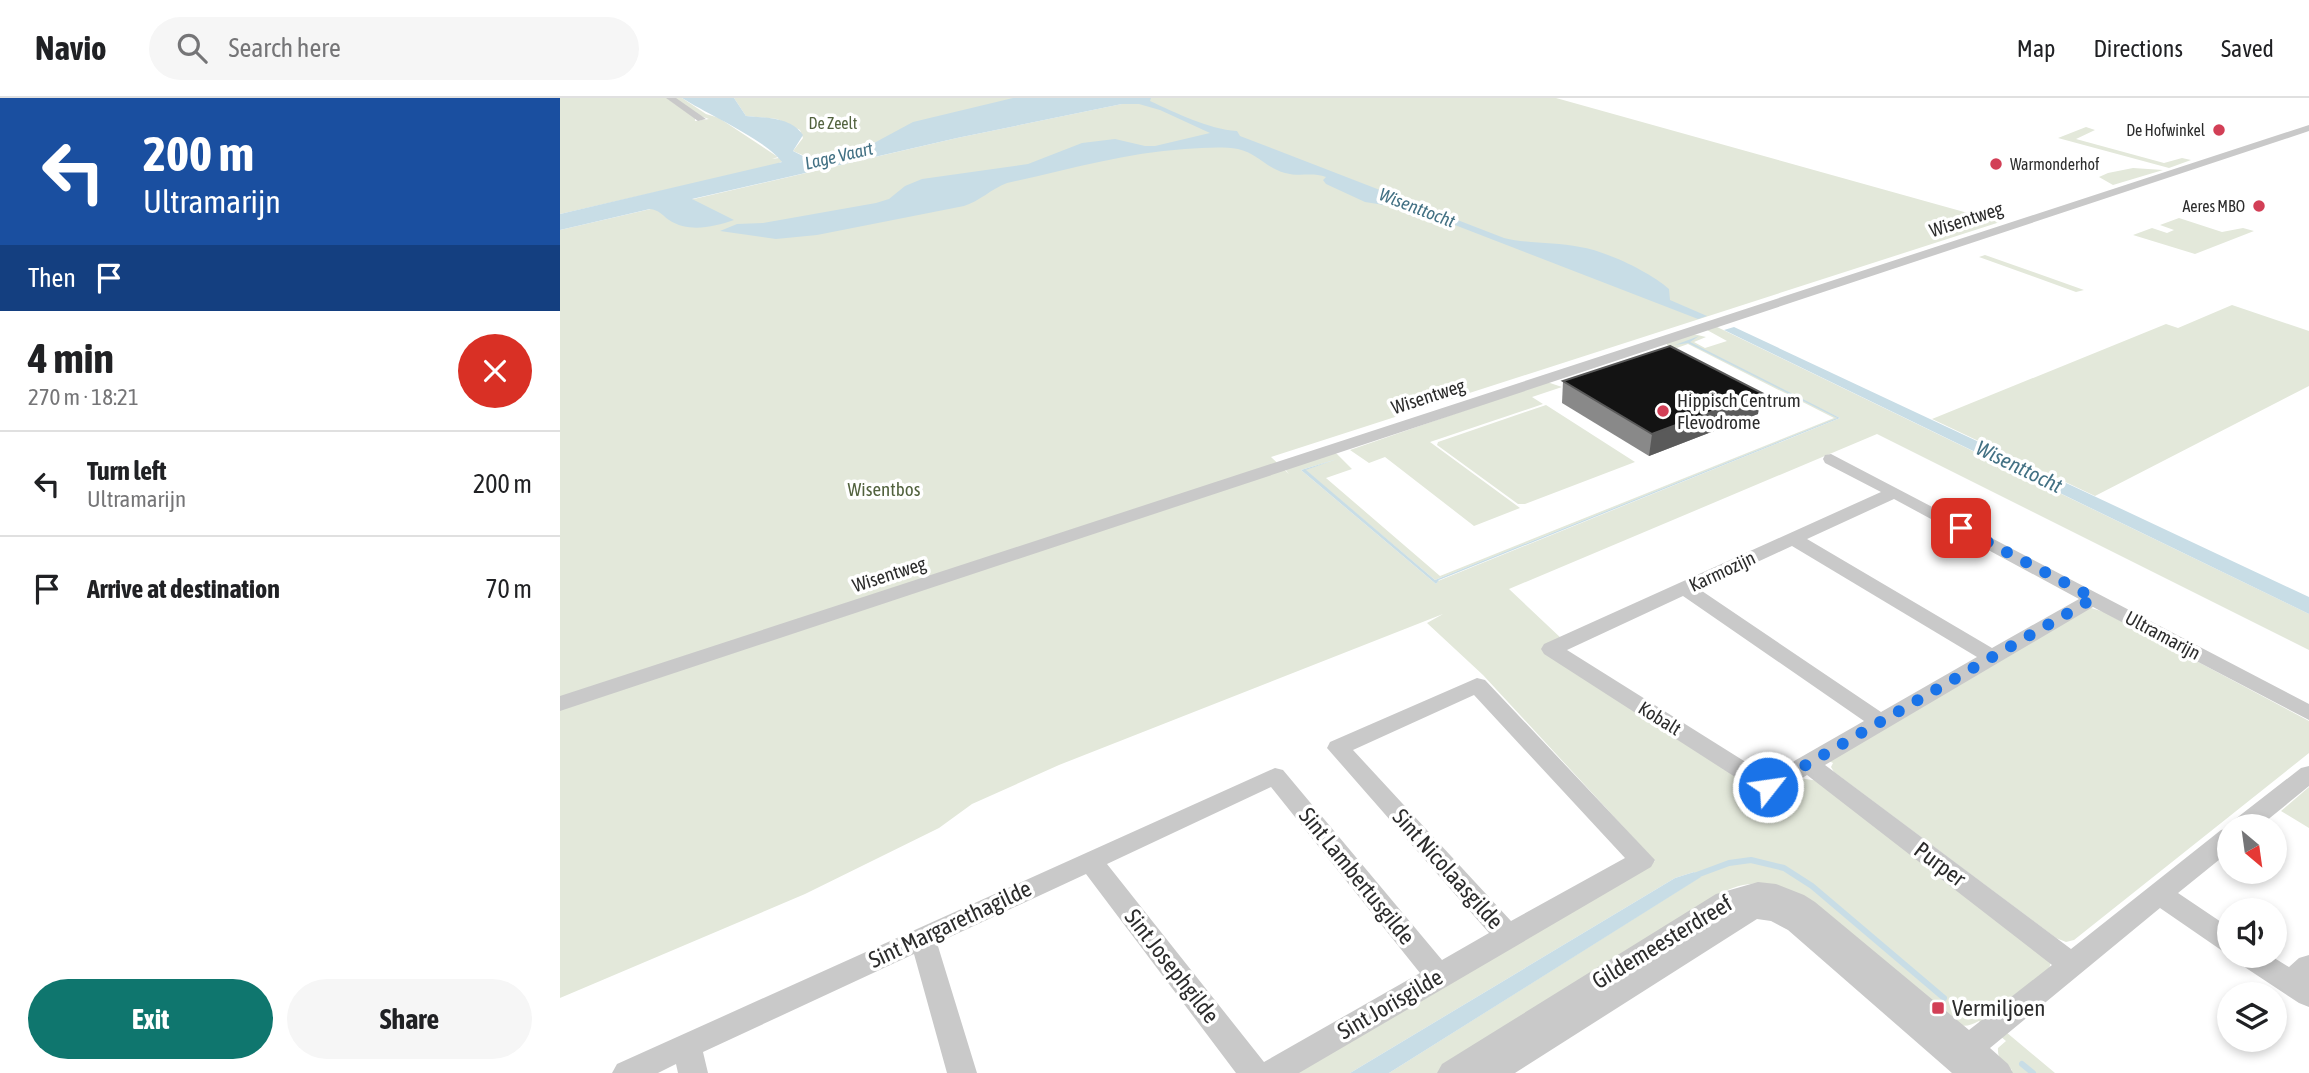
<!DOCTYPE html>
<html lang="en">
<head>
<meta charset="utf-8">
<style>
	:root { --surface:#fff; --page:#f6f6f6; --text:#202124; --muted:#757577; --line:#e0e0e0; --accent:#0f766e }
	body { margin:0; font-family:"Asap Condensed",sans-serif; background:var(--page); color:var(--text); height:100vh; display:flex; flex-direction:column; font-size:26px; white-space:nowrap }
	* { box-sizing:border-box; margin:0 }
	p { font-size:23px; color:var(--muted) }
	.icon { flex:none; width:38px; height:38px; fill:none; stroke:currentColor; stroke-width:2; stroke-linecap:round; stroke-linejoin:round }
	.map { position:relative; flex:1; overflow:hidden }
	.sheet { display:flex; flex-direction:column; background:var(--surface); width:560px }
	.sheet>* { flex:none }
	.hud { background:#1a4fa0; color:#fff; overflow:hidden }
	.needle { width:46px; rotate:151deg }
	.fabs { position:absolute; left:1657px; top:716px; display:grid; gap:14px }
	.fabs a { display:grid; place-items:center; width:70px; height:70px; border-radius:50%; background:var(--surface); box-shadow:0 4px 10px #0003; font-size:35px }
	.pin { position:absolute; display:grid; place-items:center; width:60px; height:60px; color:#fff; margin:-30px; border-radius:14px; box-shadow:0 4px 10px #0006 }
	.me { position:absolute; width:77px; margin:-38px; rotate:60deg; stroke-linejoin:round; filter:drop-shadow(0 0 5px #0008) }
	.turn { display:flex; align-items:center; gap:24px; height:147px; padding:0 28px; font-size:32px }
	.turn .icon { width:91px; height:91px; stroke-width:2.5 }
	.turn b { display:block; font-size:49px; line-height:60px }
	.then { display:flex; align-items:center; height:66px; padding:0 28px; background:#0003; gap:14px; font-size:26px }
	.round { display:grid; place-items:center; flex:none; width:74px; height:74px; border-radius:37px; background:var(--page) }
	.headline { display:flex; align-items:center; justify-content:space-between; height:119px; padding:0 28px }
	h1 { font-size:42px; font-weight:700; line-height:52px }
	.cta { display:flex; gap:14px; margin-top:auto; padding:14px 28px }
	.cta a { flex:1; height:80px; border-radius:42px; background:var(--accent); color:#fff; font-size:28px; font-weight:700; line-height:80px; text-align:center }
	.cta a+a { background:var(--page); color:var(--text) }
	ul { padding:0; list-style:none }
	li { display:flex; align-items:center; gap:21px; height:105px; padding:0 28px; border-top:2px solid var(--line) }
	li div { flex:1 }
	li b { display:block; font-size:26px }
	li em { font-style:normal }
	header { display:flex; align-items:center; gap:42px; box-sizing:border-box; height:98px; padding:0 35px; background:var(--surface); border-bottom:2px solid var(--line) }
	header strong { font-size:33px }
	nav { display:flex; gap:38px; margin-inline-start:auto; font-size:24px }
	.search { width:490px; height:63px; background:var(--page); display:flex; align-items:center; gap:18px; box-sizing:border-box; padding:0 24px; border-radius:38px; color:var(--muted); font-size:26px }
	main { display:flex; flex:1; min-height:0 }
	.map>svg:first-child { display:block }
</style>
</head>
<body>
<header>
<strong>Navio</strong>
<div class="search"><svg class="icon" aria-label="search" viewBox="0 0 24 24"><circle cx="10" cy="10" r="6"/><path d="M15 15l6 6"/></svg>Search here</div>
<nav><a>Map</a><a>Directions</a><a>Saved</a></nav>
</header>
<main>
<section class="sheet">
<div class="hud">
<div class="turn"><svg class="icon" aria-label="left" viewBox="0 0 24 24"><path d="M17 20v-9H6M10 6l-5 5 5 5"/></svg><div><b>200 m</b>Ultramarijn</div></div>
<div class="then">Then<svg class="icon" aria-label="arrive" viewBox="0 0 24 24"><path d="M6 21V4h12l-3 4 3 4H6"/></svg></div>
</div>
<div class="headline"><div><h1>4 min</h1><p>270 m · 18:21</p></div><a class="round" style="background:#d93025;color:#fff"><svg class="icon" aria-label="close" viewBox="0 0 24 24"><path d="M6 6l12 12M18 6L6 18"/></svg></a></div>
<ul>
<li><svg class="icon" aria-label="left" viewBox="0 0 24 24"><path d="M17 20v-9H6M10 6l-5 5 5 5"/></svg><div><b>Turn left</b><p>Ultramarijn</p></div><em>200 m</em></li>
<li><svg class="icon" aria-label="arrive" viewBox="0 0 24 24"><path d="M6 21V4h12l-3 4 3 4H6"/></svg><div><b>Arrive at destination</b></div><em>70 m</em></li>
</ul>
<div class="cta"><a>Exit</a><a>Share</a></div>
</section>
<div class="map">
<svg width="1749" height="975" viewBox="0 0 1749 975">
	<rect width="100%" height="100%" fill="#fff"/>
	<!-- green -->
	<path fill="#e3e8da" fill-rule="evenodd" d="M0,0H107L135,20V23L149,21L140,18L113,0H122L146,16L159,20L218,59L212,61L219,60L223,63L215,67L0,116Z
		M174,0H519L247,59L233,53L243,40L240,32L217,21L186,18Z
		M591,0H996L1440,124L711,359L729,376L725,371L774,354L777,356L792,371L766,380L880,478L1274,320L1128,246L1114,251L1107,247V244L1133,236L1146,239L1134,244L1145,250L1167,243L1147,232L1155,228L1749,516V552L1317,336L949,491L1003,542L984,551L1209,697L1239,680L1259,683L1484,853L1491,862L1489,872L1422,926L1419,923C1407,930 1399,929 1388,922L1237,795C1208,782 1185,782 1157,797L1159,801L881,975H829L1140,779L1134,774L1115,780L790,975H736L1095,763L923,577L867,525L883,516L499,667L412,706L379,730L245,796L0,900V132L397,40ZM1261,311L1280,320L878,483L876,486L741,372L777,361L745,372L875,482L1278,320Z
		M1526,29L1535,32L1516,41L1604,65L1622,60L1631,62L1609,70L1498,40Z
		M1573,70L1603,72L1553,87L1539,79L1548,75Z
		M1619,120L1662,134L1683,130L1694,133L1635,156L1573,137L1592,130L1607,135L1614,132L1600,127Z
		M1425,157L1524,192L1516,194L1419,159Z
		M1672,207L1749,233V288L1535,398L1372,321L1606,226L1618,230Z
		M987,284L1002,289L972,299L983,306L870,344L960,410L914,428L825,359L809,365L790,352Z
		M986,307L1075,364L965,406H958L877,347L878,344Z
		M1528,509L1544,514L1749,623V655L1514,842L1506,844L1496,840L1274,674L1271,669L1273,665L1269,663Z
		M1749,689V730L1721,713Z
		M1446,934L1495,975H1449L1452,972C1444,966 1437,961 1438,950L1446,943L1440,938Z"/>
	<!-- water -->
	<path fill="#c8dde6" d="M122,0H174L186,18C206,20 231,19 243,37L233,53L243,58H252L314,45L353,24L453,0H591L590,3C616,15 648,31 677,33L680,38L944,140C969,146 995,144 1020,149C1046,153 1090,174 1109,191L1110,202L1147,218L1138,221L856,112L805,104L766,86L763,82L766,79C753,74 739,79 725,75C706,70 697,55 678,51C661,48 643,50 625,51C564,55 507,72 447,85C431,91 420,103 404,108L257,137L216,141L160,133L177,126L203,125L316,105L329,101L345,88L362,81L468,66L522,45L555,41L585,48H595L650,35L600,12L579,6H562L397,40L132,101L174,122C153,129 129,135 109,122C102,117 99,112 90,111L0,132V116L222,64C206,42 147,16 122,0Z
		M1174,229L1749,499V516L1164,232Z
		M1139,238L1130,244L1280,320L879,482L876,486L741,372L777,361L746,372L875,482L1277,320L1128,245L1115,247Z
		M1134,774L1141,779L829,975H790L1115,780Z"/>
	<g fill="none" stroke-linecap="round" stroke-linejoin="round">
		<!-- stream -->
		<path stroke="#c8dde6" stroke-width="6" d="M1134,778L1169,765L1191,762L1224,770L1252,788L1384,900
			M1462,966L1473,975"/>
		<!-- minor -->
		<path fill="#c9c9c9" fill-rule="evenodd" d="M106,0H116L146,21L138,23Z
			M1749,27V33L0,613V598Z
			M1271,356L1749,606V622L1533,509L1265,667L1511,851L1661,732L1670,730V753L1618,795L1670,830V855L1661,852L1600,810L1430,950L1448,966L1453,975H1392L1228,832L1211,823L1197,821L955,975H877L882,966L1156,796L1198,784L1216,786L1244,797L1255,804L1409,932L1492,867L1247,677C1232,686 1217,700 1200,695L984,556L981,551L984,546L1321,394L1265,365L1263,361L1265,357ZM1334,401L1519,501L1432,550L1247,441ZM1232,448L1417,559L1321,614L1139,491ZM1123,498L1304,623L1208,678L1007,552Z
			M917,580L925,582L1095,762L1091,769L739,975H676L526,776L377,845L417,975H387L354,856L143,954L148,975H118L116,966L98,975H52L57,966L715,670L723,672L882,862L929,835L767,650L770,644ZM914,597L1065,760L951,823L793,652ZM711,689L860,875L704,964L547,766Z
			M1749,668V688L1700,728H1671L1674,722L1741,670Z
			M1749,857V909L1739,905L1680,866L1676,858H1711L1729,869L1739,860Z"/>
	</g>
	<!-- wall -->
	<path fill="#898989" d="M1003,283L1198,316L1089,358L1002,305Z"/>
	<!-- shaded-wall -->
	<path fill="#5a5a5a" d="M1202,295L1198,316L1089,358L1092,336Z"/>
	<!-- building -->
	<path fill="#131313" stroke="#5a5a5a" stroke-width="2" d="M1110,248L1202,295L1092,336L1003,283Z"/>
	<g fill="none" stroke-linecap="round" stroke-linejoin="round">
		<!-- route -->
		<path stroke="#1a73e8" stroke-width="12" stroke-dasharray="0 21.6" d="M1208,689L1534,500L1401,430"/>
	</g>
	<!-- markers -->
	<g fill="#d23f56" stroke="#fff" stroke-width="2.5">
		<circle cx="1659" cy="32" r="7"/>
		<circle cx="1436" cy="66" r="7"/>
		<circle cx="1699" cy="108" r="7"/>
		<circle cx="1103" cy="313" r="7"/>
		<rect x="1371" y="903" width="14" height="14" rx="3.5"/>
	</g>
	<g text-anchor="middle" stroke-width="7" stroke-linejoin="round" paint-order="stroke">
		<!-- far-park labels -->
		<g font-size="16" fill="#52623e" stroke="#fff">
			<text x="273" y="31">De Zeelt</text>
		</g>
		<!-- far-poi labels -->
		<g font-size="16" fill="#2c2c2c" stroke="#fff" text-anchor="end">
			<text x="1645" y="38">De Hofwinkel</text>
			<text x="1450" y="72" text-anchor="start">Warmonderhof</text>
			<text x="1685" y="114">Aeres MBO</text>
		</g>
		<!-- far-water labels -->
		<g font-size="18" font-style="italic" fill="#437184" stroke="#fff">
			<text transform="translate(279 58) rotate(-13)" y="6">Lage Vaart</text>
			<text transform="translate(857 110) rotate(21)" y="6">Wisenttocht</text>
		</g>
		<!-- street labels -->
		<g font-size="19" fill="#2c2c2c" stroke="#fff">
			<text transform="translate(1406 121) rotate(-18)" y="7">Wisentweg</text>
			<text transform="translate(868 298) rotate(-18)" y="7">Wisentweg</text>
			<text transform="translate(1162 473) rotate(-25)" y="7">Karmozijn</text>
			<text transform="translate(329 476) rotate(-18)" y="7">Wisentweg</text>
			<text transform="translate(1603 537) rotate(28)" y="7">Ultramarijn</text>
			<text transform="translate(1100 620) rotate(32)" y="7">Kobalt</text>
		</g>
		<!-- poi labels -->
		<g font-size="19" fill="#2c2c2c" stroke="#fff" text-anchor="start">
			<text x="1117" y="309">Hippisch Centrum<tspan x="1117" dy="22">Flevodrome</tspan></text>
		</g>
		<!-- park labels -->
		<g font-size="19" fill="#52623e" stroke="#fff">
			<text x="324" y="398">Wisentbos</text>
		</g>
		<!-- water labels -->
		<g font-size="21" font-style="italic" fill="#437184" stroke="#fff">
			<text transform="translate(1459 369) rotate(26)" y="7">Wisenttocht</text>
		</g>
		<!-- near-street labels -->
		<g font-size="23" fill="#2c2c2c" stroke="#fff">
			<text transform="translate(1380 766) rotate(37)" y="8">Purper</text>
			<text transform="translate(888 771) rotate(48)" y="8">Sint Nicolaasgilde</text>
			<text transform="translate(797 778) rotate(51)" y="8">Sint Lambertusgilde</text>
			<text transform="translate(390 826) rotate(-25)" y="8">Sint Margarethagilde</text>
			<text transform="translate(1102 844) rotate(-31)" y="8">Gildemeesterdreef</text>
			<text transform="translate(612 868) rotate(52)" y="8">Sint Josephgilde</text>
			<text transform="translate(830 906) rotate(-30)" y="8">Sint Jorisgilde</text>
		</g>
		<!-- near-poi labels -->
		<g font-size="23" fill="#2c2c2c" stroke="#fff" text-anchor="start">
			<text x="1392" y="918">Vermiljoen</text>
		</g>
	</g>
</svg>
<div class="fabs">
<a><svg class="needle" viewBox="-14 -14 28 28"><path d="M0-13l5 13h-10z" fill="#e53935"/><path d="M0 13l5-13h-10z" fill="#757577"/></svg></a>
<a><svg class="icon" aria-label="sound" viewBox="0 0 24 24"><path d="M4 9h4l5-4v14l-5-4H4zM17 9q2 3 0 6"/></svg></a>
<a><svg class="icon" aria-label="layers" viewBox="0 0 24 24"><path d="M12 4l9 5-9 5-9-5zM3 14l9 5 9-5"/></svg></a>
</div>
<div class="pin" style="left:1401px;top:430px;background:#d93025"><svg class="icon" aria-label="arrive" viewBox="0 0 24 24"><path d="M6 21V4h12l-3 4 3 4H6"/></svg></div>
<svg class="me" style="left:1208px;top:689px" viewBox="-20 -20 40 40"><circle r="17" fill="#1a73e8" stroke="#fff" stroke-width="3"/><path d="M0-11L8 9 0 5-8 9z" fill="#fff"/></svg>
</div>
</main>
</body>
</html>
